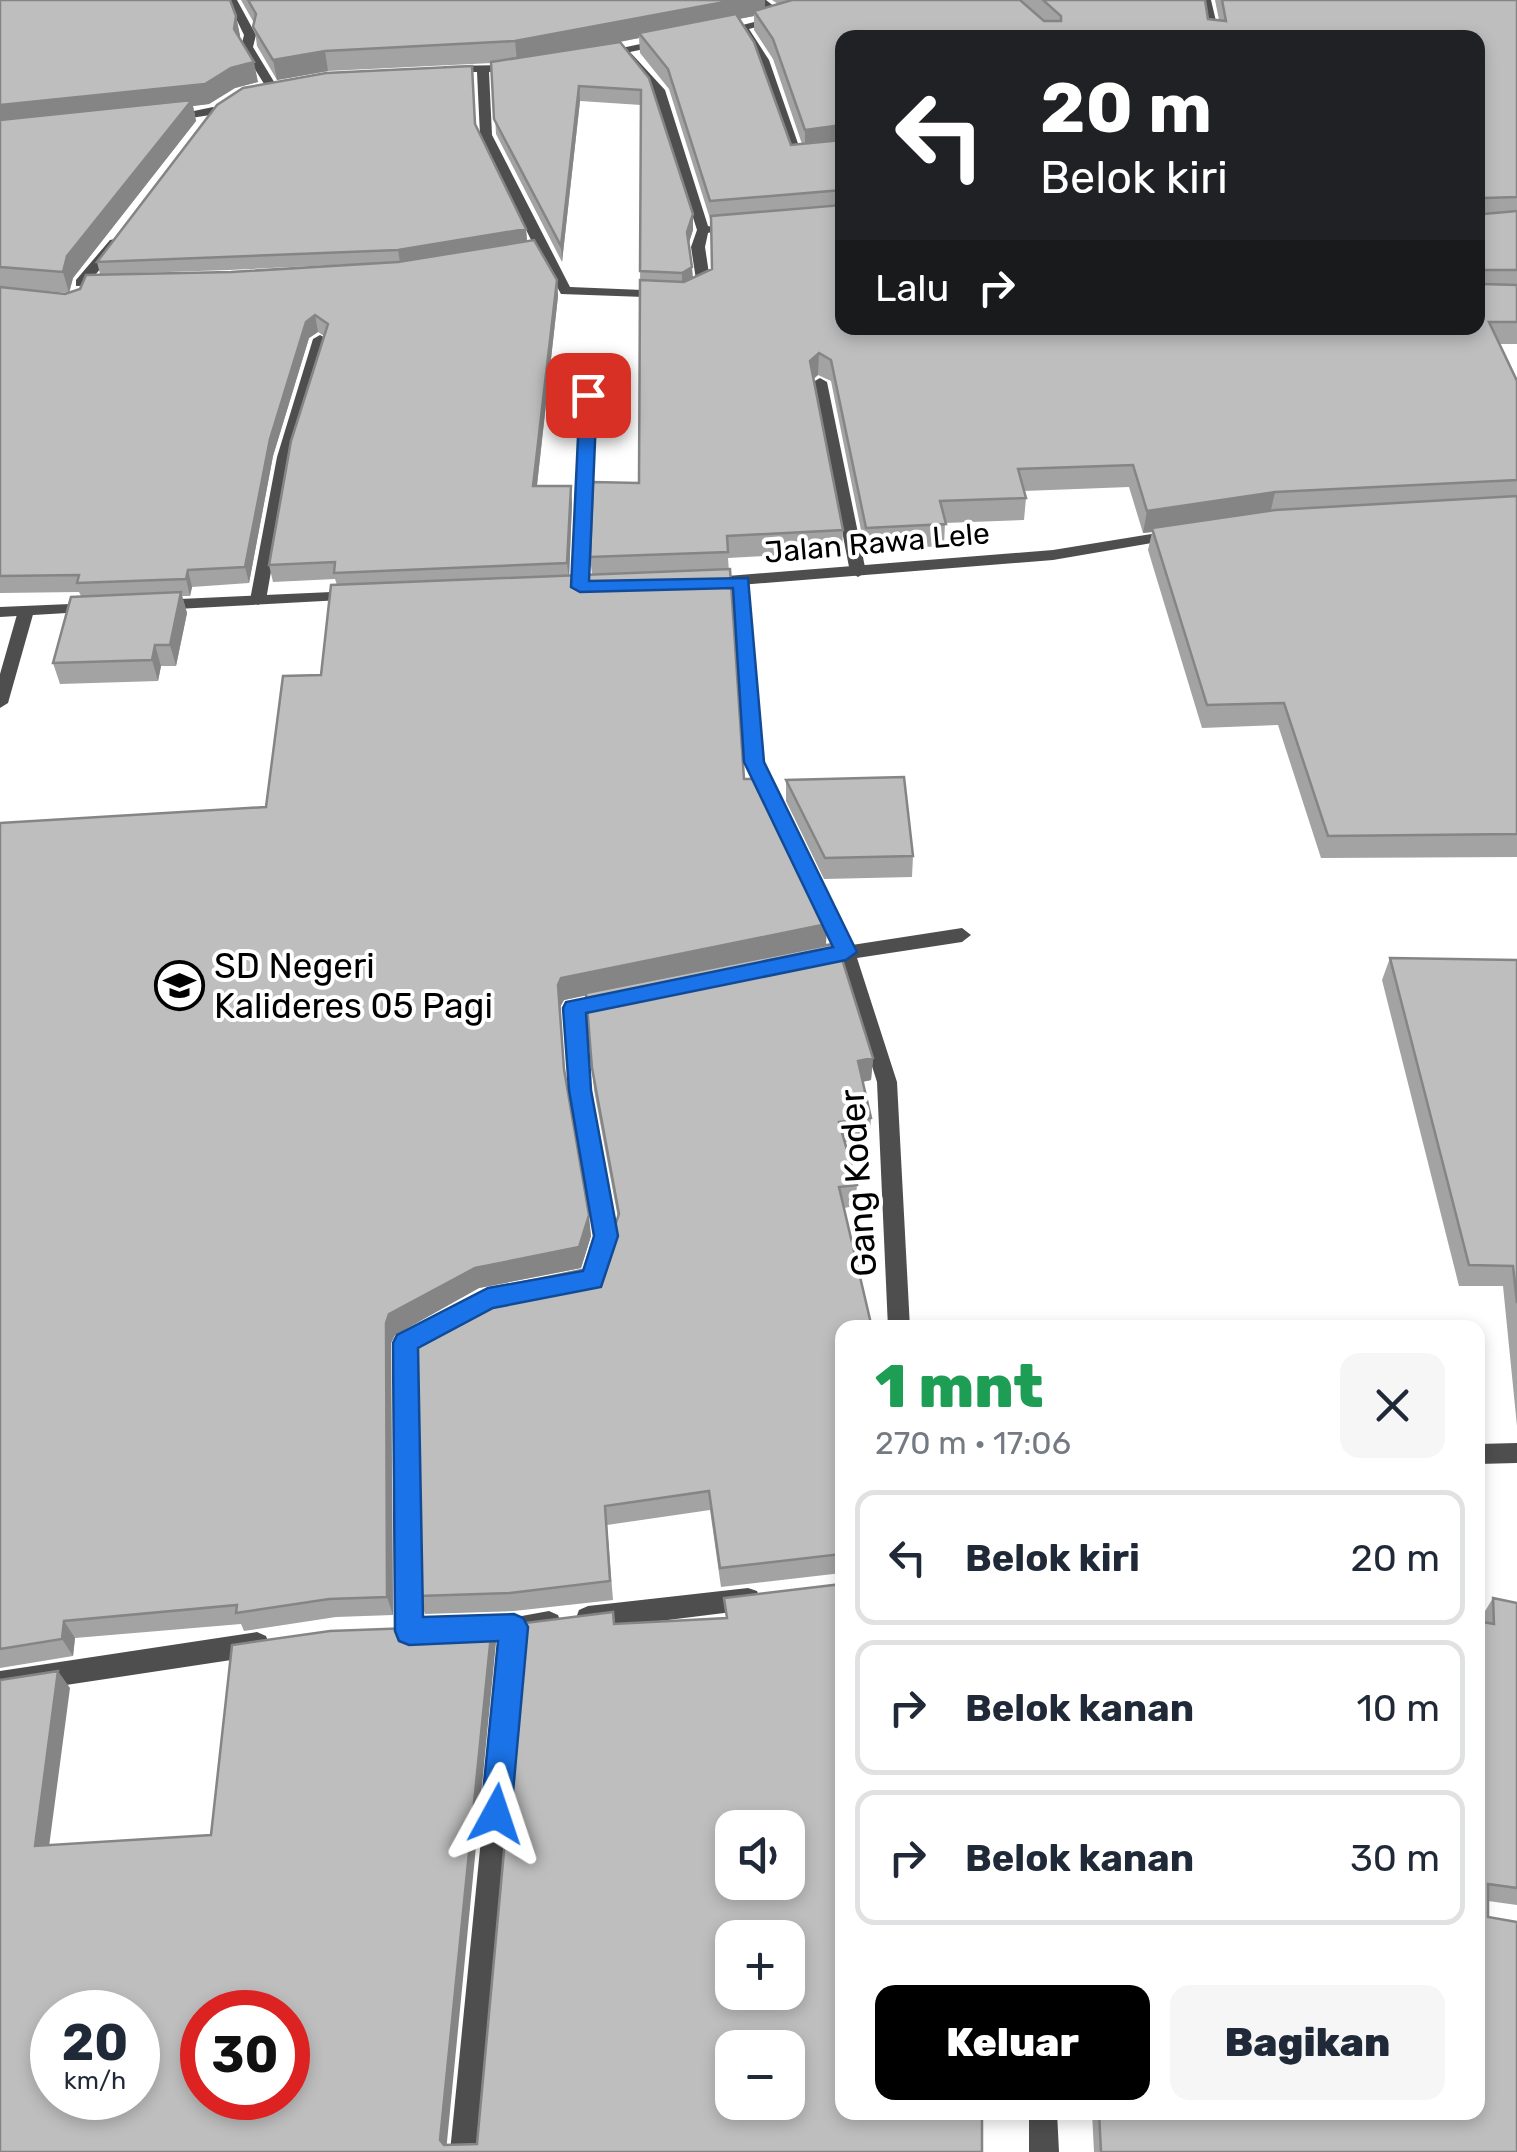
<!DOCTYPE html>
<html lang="id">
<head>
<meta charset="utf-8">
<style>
	:root { --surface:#fff; --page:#f6f6f7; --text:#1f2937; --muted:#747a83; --line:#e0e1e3; --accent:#000 }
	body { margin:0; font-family:Rubik,sans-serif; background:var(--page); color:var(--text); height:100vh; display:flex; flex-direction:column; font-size:38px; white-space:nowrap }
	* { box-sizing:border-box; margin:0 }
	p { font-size:32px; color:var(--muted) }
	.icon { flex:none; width:55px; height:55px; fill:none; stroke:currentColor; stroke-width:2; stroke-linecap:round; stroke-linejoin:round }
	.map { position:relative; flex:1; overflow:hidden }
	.drawer { position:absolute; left:835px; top:1320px; width:650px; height:800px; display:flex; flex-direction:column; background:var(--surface); border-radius:20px; box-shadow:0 5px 15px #0003 }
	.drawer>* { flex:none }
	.hud { position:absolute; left:835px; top:30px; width:650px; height:305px; border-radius:20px; box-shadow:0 5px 15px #0003; background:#202124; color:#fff; overflow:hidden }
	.tools { position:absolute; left:715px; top:1810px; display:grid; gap:20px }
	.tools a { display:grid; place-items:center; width:90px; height:90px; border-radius:20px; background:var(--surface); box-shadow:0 5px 15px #0003; font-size:50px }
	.speed { position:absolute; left:30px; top:1990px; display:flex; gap:20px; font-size:50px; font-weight:700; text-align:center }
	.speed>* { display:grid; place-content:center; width:130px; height:130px; border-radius:50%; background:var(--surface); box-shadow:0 5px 15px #0003; line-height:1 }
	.speed small { font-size:25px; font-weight:400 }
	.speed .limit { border:15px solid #d22; background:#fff; color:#111 }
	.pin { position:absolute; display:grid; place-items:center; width:85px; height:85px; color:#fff; margin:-42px; border-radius:20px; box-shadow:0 5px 15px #0006 }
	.me { position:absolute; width:110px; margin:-55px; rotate:5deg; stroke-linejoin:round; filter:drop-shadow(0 0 8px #0008) }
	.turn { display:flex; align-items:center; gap:35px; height:210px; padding:0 40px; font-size:45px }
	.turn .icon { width:130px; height:130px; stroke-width:2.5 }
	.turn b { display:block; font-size:70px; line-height:85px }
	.then { display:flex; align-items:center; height:95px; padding:0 40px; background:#0003; gap:20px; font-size:38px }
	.round { display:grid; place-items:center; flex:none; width:105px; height:105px; border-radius:20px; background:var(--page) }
	.head { display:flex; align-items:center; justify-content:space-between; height:170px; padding:0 40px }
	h1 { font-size:60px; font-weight:800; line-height:75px; color:#1e9e55 }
	.cta { display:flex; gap:20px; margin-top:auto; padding:20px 40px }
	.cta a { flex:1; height:115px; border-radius:20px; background:var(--accent); color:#fff; font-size:40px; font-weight:800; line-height:115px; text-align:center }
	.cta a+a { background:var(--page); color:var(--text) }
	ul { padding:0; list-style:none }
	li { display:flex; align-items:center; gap:30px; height:135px; margin:0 20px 15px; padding:0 20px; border:5px solid var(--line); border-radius:20px }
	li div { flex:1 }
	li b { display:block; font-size:38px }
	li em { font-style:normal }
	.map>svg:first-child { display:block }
</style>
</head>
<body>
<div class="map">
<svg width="1517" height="2152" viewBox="0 0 1517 2152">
	<rect width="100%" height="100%" fill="#fff"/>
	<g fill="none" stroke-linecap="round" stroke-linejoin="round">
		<!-- service -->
		<path fill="#4e4e4e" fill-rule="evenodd" d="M26,606L34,611L8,703L0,708V674L18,611Z"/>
		<!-- minor -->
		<path fill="#4e4e4e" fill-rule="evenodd" d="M227,0H237L256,35L253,47L276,85L274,87H266L241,47L244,35Z
			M754,0H766L789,18L749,29L769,60L802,155L842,149V157L793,162L757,60L739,31L717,36L711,33L774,17Z
			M1201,0H1211L1220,38H1208Z
			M664,39L670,42L668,44L630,52L665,90L708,226L722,229L708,233L705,247L711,287L695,297L688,293L697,286L691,247L697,230L653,91L624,55L628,52L599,57L593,54Z
			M516,65L522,68L520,70L489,72L492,135L570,287L667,291L672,292V298L561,294L537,251L512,255L505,251L533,244L480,135L477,72H445L439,69L445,66Z
			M213,107L219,111L217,114L171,121L165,117Z
			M115,239L121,243L92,279H115V285L76,286V280L110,240Z
			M320,335L327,339L291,457L266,600L258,605L250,600L277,457L313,339Z
			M820,378L827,382L866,572L858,577L850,572L813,382Z
			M588,391L595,395L588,587L580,592L572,587L581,395Z
			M741,577L749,582L763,762L852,945L962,928L971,935L962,942L857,958L897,1082L910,1328H888L877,1082L839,961L816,965L806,958L809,953L834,948L745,762L733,582Z
			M611,993L621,1000L618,1005L584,1012L590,1090L617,1236L600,1285L581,1290L573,1287L570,1281L573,1275L584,1271L595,1236L570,1090L564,1007L574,1000Z
			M440,1315L448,1317L451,1324L448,1331L417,1348L421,1631L418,1639L409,1643L400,1639L397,1631L395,1343L398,1336Z
			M1517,1443V1463L1478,1464V1444Z
			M748,1588L757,1591L760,1599L757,1607L748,1610L588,1630L579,1626L576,1618L579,1610L588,1606Z
			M549,1611L558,1615L561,1623L558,1631L525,1637L480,2152H450L502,1627L505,1619Z
			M257,1632L266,1636L269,1644L266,1652L257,1656L0,1695V1671Z
			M1029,2112H1057L1059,2152H1029Z"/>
		<!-- tertiary -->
		<path fill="#4e4e4e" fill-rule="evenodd" d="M1176,530L1181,532V538L1053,560L703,588L695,583L703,578L1053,550Z
			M354,591L362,596L360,599L158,610L150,605L158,600Z
			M94,603L102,608L100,611L0,617V607Z"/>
	</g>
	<!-- wall -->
	<path fill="#a3a3a3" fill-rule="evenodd" d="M0,0L236,16L240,38L258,82L235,88L209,104L193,106L196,121L73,278L69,293L4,288L65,294L80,289L100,274L97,262L476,126L526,229L527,241L557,280L558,296L537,486L572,503L569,575H592L590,557L639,483L641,105L580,101L562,262L496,134L492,63L328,71L277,80L257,46L254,23L241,0H765V8L778,4L772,0H1205L1208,19L1219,20L1215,0H1517V344H1499L1517,381V857L1321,858L1278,725L1202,728L1148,550L1152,532L1143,533L1129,487L1024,491L1026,498L1024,520L945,523L944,546L865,550L831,381L818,375L813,379L843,530L842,552L728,558L744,779L826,946L873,1058L871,1080L862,1082L871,1118L869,1140L845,1142L857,1185L855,1206L844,1208L842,1573L721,1587L710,1510L607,1525L613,1600L514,1611L425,1614L419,1596L601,1266L618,1218L594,1090L586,995L564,1000L560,1007L565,1078L591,1236L581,1268L479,1288L395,1335L391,1343L393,1615L336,1617L244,1631L241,1624L75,1638L73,1656L0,1668V823L266,807L321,675L337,585L335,579L273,582L269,565L324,336L318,332L309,338L273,456L249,583L192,587L190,596H182L187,613L176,666H161L158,681L60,684L53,663L81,596L79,592L0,593ZM754,16V30L773,59L802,144L791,145L739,19ZM639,38L640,53L669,89L711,222L712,269L693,278L689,243L693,230V214L620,42ZM842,38L1478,328H842ZM355,264L231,272L138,273L229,270Z
		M786,780L913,856L912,877L824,879L786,801Z
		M1390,958L1517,960V1426L1503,1286H1459L1382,980Z
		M1493,1598L1517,1603V1905L1488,1901V1917L1517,2152H1094L1092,2112H1478V1628L1482,1622V1616Z"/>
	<!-- shaded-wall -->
	<path fill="#858585" d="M735,0H765V14L754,11V16L643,37L639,33V38L517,61L515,41Z
		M236,16L240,35L238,49L234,29Z
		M325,51L328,71L277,80L273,60Z
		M254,62L258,82L235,88L209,104L193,106L196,121L73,278L69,293L63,272L0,126V105L231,68Z
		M579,86L580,101L562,262L561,246Z
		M842,125L841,145L805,151V130Z
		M693,214V230L687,248V232Z
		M526,229L527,241L400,262L398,250Z
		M692,267L693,283L682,288V273Z
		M557,280L558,296L535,502L533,486Z
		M315,315L318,332L309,338L273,456L249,583L245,567L270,439L306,322Z
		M819,353L818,375L809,383L810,361Z
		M571,486L572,503L569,580L567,563Z
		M1275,492L1270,514L1152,528V532L1143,533L1147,511Z
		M188,570L192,587L190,596L186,579Z
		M181,592L187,613L176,666L170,645Z
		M155,645L161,666L158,681L152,660Z
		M827,924L826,946L564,1000L560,1007L566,1090L558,985L561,978Z
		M873,1058L871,1080L857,1083L858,1061Z
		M589,1215L591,1236L581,1268L479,1288L395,1335L391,1343L393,1615L387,1597L386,1323L389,1314L475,1268Z
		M64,1621L75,1638L73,1656L62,1639Z
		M492,1625L496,1643L446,2152L440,2140Z
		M58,1671L70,1688L47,1862L35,1846Z"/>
	<!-- building -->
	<path fill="#bebebe" stroke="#858585" stroke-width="2.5" fill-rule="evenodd" d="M0,0H230L236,16L234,29L254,62L231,68L205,84L0,105Z
		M248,0H735L515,41L325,51L273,60L253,27L256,14Z
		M792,0H1020L1044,21H1061V16L1043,0H1205L1208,19L1226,21L1222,0H1517V197L1484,198L1480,202L1484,214L1517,211V270H1484L1480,274L1482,284L1517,285V322H1489L1517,381V480L1275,492L1147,511L1133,465L1018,469L1026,498L940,501L946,524L866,528L831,360L819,353L810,361L843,530L727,536L728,552L590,557L593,482L639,483L640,280L684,282L712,269L711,216L842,205V328H1478V38H842V125L805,130L773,39L754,11Z
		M736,14L754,42L791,145L842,140V190L710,201L668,69L639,33Z
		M620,42L649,78L693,214L687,232L692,267L682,273L640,271L641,90L579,86L561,246L494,119L491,62Z
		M472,66L475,124L526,229L398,250L97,262L217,105L243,88L326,73Z
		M192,100L67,256L63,272L0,267V120Z
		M534,240L557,280L533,486H571L567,563L334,573L335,562L269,565L291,441L328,324L315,315L306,322L270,439L245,567L188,570L186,579L77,583L79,575L0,576V287L65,294L80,289L86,275L231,272L398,262Z
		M1517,496V834L1328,836L1284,703L1207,705L1152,528L1275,510Z
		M730,569L744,779H760L827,924L561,978L558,985L564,1069L589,1215L579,1247L475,1268L389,1314L386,1323L387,1597L329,1599L236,1613L237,1605L64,1621L62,1639L0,1649V823L266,807L283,676L321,675L331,585Z
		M181,592L170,645H155L152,660L53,663L71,597Z
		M904,777L913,856L825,858L786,780Z
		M837,943L873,1058L858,1061L871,1118L839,1122L857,1185L839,1187L872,1328H842V1554L720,1568L709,1491L605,1506L610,1581L510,1593L419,1596L416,1330L490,1289L601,1266L619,1214L592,1068L586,993Z
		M1390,958L1517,960V1303L1513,1266L1469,1265Z
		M842,1584V2112H982V2152H0V1680L58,1671L35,1846L211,1835L232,1645L330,1631L492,1625L440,2140L444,2145L477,2144L525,1623L613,1612L614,1624L727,1618L724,1598ZM732,1828H788V1882H732ZM732,1938H788V1992H732ZM52,2012H138V2098H52ZM202,2012H288V2098H202ZM732,2048H788V2102H732Z
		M1493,1598L1517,1603V1888L1488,1884V1917L1517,1922V2152H1101L1099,2112H1478V1722L1482,1723V1622L1494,1624Z"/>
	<!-- route -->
	<path fill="#1a73e8" stroke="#114b97" stroke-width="2.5" d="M588,390L597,395L589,581L748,578L764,762L857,952L846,960L586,1013L591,1090L618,1236L601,1287L493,1308L418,1348L423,1617L514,1614L523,1618L528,1627L511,1814L507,1825L496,1829L486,1825L481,1814L498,1641L409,1645L399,1641L395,1631L393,1343L397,1335L488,1288L583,1271L594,1236L569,1090L563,1008L566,1002L833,947L744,762L733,588L580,592L571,587L580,395Z"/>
	<!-- icons -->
	<defs>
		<symbol id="school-ring" viewBox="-11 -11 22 22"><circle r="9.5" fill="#fff" stroke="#000" stroke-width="1.5"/><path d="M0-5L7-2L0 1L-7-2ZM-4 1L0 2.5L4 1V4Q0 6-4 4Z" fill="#000"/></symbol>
	</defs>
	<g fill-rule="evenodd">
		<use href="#school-ring" x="152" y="958" width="55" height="55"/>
	</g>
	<g text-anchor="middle" stroke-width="8" stroke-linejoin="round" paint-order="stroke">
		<!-- far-street labels -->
		<g font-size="30" fill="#000" stroke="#fff">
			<text transform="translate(877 543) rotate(-5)" y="10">Jalan Rawa Lele</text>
		</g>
		<!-- poi labels -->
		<g font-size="35" fill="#000" stroke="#fff" text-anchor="start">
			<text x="214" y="978">SD Negeri<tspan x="214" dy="40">Kalideres 05 Pagi</tspan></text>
		</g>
		<!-- street labels -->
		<g font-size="35" fill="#000" stroke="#fff">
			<text transform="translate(858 1183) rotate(-94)" y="12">Gang Koder</text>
		</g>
	</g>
</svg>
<div class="tools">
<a><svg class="icon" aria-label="sound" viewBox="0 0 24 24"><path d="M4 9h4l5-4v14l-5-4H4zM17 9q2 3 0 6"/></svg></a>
<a>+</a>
<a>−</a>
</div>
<div class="speed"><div>20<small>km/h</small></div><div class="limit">30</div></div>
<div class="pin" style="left:588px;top:395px;background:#d93025"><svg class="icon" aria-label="arrive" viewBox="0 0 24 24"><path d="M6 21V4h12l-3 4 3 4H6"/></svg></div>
<svg class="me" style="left:496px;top:1814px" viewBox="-20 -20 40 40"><path d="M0-17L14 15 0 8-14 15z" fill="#1a73e8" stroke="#fff" stroke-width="4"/></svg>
<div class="hud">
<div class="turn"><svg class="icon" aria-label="left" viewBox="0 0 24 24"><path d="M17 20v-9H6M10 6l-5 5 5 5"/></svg><div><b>20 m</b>Belok kiri</div></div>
<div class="then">Lalu<svg class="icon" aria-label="right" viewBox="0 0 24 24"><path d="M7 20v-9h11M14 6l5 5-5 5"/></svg></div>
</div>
<section class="drawer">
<div class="head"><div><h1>1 mnt</h1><p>270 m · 17:06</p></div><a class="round"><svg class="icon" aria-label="close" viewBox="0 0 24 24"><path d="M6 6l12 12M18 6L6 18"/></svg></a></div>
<ul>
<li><svg class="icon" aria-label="left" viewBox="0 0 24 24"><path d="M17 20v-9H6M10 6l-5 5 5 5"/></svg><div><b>Belok kiri</b></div><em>20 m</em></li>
<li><svg class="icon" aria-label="right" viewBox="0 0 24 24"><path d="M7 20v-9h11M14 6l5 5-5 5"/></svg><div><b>Belok kanan</b></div><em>10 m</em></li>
<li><svg class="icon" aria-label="right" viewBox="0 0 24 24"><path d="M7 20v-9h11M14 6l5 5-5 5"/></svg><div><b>Belok kanan</b></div><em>30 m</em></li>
</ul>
<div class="cta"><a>Keluar</a><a>Bagikan</a></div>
</section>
</div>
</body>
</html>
